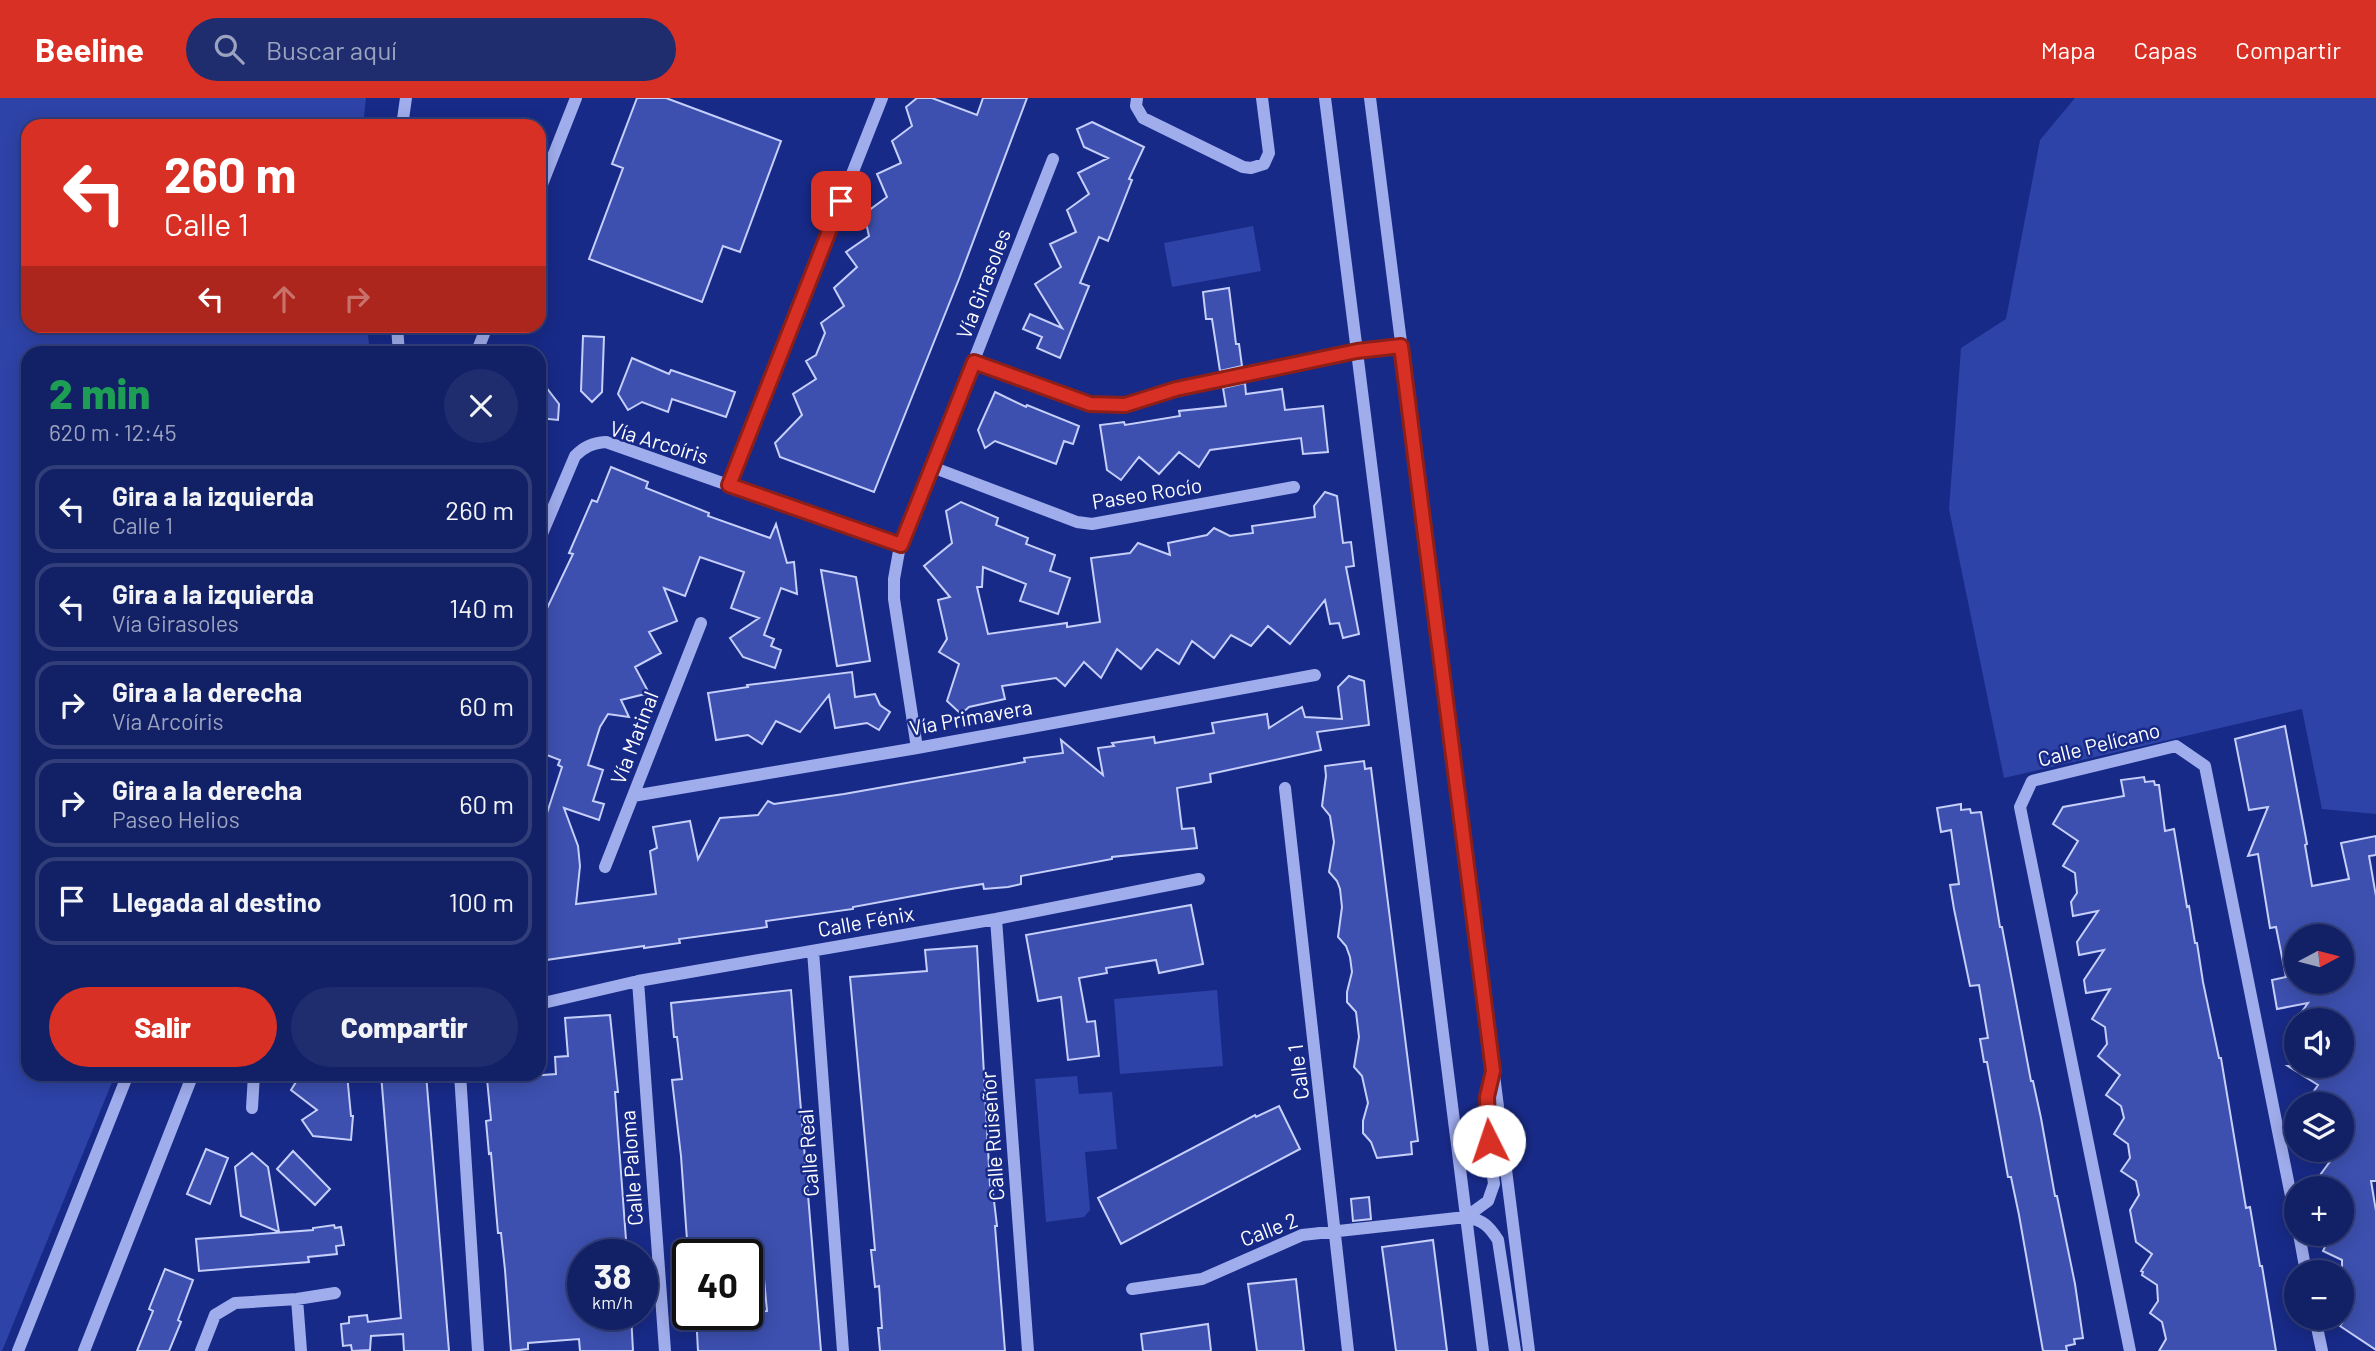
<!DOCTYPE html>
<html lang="es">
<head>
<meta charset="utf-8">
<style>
	:root { --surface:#122066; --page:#1f2d6f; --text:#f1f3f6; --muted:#9ca3bf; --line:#313e7a; --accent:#d93025 }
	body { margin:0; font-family:Barlow,sans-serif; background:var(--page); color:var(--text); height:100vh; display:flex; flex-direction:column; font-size:26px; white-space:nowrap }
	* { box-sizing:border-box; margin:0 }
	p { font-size:23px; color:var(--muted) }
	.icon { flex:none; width:38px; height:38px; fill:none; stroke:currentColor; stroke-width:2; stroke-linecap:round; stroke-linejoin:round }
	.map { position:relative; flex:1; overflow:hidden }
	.drawer { position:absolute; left:21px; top:248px; width:525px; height:735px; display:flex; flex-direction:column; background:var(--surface); border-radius:21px; box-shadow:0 4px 18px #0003,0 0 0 2px var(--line) }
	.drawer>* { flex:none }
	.banner { position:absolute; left:21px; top:21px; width:525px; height:214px; border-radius:21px; box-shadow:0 4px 18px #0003,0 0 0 2px var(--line); background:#d93025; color:#fff; overflow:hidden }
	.needle { width:46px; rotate:83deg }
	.buttons { position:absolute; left:2284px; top:826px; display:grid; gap:14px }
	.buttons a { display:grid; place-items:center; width:70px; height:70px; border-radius:50%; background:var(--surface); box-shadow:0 4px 18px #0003,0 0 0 2px var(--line); font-size:35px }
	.speed { position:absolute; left:567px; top:1141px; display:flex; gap:14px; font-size:35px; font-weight:700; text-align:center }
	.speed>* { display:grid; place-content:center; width:91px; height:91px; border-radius:50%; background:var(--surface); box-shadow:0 4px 18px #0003,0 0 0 2px var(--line); line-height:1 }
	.speed small { font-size:18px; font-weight:400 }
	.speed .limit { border:4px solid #111; border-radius:10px; background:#fff; color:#111 }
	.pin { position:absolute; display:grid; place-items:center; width:60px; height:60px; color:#fff; margin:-30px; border-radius:14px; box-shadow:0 4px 10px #0006 }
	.me { position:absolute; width:77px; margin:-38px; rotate:356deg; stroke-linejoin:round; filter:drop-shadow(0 0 5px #0008) }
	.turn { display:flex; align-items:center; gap:24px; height:147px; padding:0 28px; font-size:32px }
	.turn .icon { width:91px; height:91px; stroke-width:2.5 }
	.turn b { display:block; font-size:49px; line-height:60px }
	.lanes { display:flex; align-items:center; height:66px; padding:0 28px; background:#0003; justify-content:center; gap:35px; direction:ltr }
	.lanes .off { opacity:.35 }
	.round { display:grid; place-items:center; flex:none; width:74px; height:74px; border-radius:37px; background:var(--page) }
	.head { display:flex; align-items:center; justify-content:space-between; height:119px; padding:0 28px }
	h1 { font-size:42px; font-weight:800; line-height:52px; color:#1e9e55 }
	.action { display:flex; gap:14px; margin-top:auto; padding:14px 28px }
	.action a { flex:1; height:80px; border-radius:42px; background:var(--accent); color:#fff; font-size:28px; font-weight:800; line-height:80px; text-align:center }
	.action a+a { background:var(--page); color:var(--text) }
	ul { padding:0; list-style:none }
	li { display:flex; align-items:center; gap:21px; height:88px; margin:0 14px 10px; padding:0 14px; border:4px solid var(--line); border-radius:21px }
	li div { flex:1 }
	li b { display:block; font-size:26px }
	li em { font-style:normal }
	header { display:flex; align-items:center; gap:42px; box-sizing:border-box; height:98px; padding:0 35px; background:var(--accent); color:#fff }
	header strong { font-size:33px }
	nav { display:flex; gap:38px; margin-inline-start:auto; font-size:24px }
	.search { width:490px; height:63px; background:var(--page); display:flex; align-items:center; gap:18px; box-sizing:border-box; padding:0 24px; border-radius:38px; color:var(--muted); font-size:26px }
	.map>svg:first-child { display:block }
</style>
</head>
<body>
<header>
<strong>Beeline</strong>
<div class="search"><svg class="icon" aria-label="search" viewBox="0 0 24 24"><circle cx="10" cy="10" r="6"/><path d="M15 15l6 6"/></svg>Buscar aquí</div>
<nav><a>Mapa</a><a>Capas</a><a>Compartir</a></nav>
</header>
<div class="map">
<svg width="2376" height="1253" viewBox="0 0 2376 1253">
	<rect width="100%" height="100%" fill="#182a88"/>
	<!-- green -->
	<path fill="#2e43a8" d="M0,0H366L363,28H28V228H367L370,255L28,256V976L115,977L2,1253H0Z
		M2075,0H2376V716L2322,711L2302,611L2004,680L1949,411L1961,250L2006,221L2040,42Z
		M1253,128L1261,173L1172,189L1164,145Z
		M1217,892L1223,968L1120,976L1114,901Z
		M1077,978L1079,996L1112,994L1117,1051L1085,1054L1090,1112L1084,1119L1046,1124L1035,981Z"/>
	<!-- building -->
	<path fill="#3d50af" stroke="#c6cffa" stroke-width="2" fill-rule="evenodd" d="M637,0H666L781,43L740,154L723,148L702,204L589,161L623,70L612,66Z
		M917,0H932L977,17L983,0H1027L959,181L874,394L780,359L775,345L802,317L793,296L816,281L806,263L816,257L825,235L821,225L844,208L834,190L857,169L846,154L869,138L864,116L887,99L877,76L901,65L892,43L912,28L906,9Z
		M1092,24L1144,49L1129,81L1132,82L1108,143L1099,139L1080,185L1089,188L1060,260L1037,250L1042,239L1023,231L1030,216L1062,230L1035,186L1061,169L1050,146L1076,134L1067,112L1089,96L1078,75L1108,60L1084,49L1077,31Z
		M1229,190L1236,246H1239L1242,268L1220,273L1212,221H1206L1203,194Z
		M583,238L604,239L602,294L592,304L581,293Z
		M632,260L669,276L671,272L735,294L726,319L672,301L668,314L642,304L628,312L618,296Z
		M539,280L559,306L558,322L539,320Z
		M1245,285L1246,296L1282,291L1285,312L1323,308L1328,354L1303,356L1301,340L1210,352L1199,369L1179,354L1159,376L1139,359L1121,382L1107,372L1100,327L1124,324L1125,327L1180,318L1179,313L1226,308L1223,290Z
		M995,294L1026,309L1027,307L1079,328L1073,346L1064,343L1056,366L995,343L985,350L978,332Z
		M611,369L648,384L646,390L709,415L708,418L770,440L776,426L787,465L794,464L797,496L781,490L764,537L774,541L771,548L781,552L775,570L743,559L730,540L759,520L731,510L744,474L700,459L685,498L664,490L677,523L649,534L661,555L635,569L649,595L621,602L629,619L608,616L600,629L588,667L603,672L593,703L604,706L599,722L564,710L578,748L580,768L576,806L656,796L650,753L657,750L653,729L690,723L698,761L720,720L758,717L768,703L774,706L844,696L1025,664L1024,660L1063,655L1061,642L1103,677L1098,650L1114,648L1112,645L1154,639L1155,645L1214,635L1212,625L1267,616L1269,630L1302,609L1305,619L1342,621L1338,589L1349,578L1364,583L1369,627L1317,634L1321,652L1210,676L1211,684L1177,690L1182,731L1194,730L1197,750L1112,759V761L1021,778V786L1008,789L984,791L983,786L951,791L853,809V811L766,823L767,829L679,841L680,845L644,850V848L539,863V765L546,745L539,742V714L546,718L562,669L558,667L560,662L539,654V527L573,456L569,455L592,402L597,404Z
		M1325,394L1337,398L1343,445L1351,444L1354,468L1346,469L1359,536L1343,540L1339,525L1330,526L1325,502L1290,546L1268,528L1251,548L1231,537L1214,560L1192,543L1179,566L1157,551L1141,571L1117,551L1101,580L1084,564L1065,588L1056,580L1002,588L1005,601L969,609L961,616L947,603L959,566L939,554L947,541L938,502L950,499L924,468L952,445L946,413L961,404L998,420L996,427L1028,440L1026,446L1055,457L1050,473L1070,480L1058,516L1020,503L1026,486L983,469L982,489H977L988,536L1067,525V529L1100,524L1091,460L1130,455L1138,445L1170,457L1168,445L1207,437L1214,430L1230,438L1253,435L1252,428L1315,419L1314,408Z
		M821,472L856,479L870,563L837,568Z
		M852,574L855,599L875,596L880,607L890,614L879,632L867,625L835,630L829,597L800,634L776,623L762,646L748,637L716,642L708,595L748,589L747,587Z
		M2285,628L2307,746L2305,747L2312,788L2349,781L2341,745L2376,738V757L2369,758L2376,798V1083H2371L2376,1113V1252L2340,1228L2353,1208L2342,1199V1162L2323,1153L2330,1138L2342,1136V1090H2324L2315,1084L2331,1062L2315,1052H2342V1006H2305L2318,987L2288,968H2342V922H2296L2308,905L2277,911L2272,882L2286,879L2276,829L2270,830L2258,756L2248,758L2268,709L2249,712L2235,641ZM2296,838H2342V884H2296Z
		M1364,663L1365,671L1371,670L1418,1043L1411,1044L1412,1056L1377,1060L1371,1044L1363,1035V1023L1368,1005L1362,978L1354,969L1359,939L1356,914L1347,904V894L1352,874L1350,859L1346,848L1338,839L1342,809L1340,791L1337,783L1329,774L1334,744L1330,718L1322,708L1326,678L1325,668Z
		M2144,679L2145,684L2154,683L2155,687H2159L2165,733L2174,731L2187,809L2189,808L2195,845H2197L2203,884L2219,960H2221L2246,1110L2250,1109L2260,1168H2262L2276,1253H2159L2166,1241L2162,1224L2150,1215L2158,1203L2157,1187L2142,1177L2143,1174L2141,1173L2152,1156L2136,1144L2130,1112L2139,1097L2136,1083L2121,1073L2130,1060L2128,1046L2114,1036L2124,1020L2121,1008L2106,997L2120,977L2098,958L2107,946L2105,929L2092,921L2110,891L2086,895L2084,882L2104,852L2079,857L2077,844L2098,813L2073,818L2071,804L2077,795L2075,775L2063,768L2078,743L2053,726L2063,709L2124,698L2121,682Z
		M1961,706V712L1970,711L1971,715L1981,714L2000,829H2002L2031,983H2033L2041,1020L2055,1098H2057L2075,1186L2083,1240L2074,1241L2075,1246L2066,1248L2067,1253H2043L2019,1117L2011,1079H2008L1987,964H1984L1980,941L1988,940L1979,887L1970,888L1954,811L1950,787L1959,786L1951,732L1941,734L1937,710Z
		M1191,807L1203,866L1159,875L1156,862L1106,870L1107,875L1079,880L1087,924L1095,923L1099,958L1068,962L1061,899L1038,903L1026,837Z
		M977,848L990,1087L992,1086L997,1128H995L1005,1253H880L878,1230H882L879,1188L875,1189L871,1152H875L850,879L927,873L925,852Z
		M791,892L821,1253H698L696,1216H747V1214L767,1213L764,1181H757L756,1157H691L690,1141L687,1142L681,1058L672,982L682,981L677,939H674L671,905Z
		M610,917L618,994H615L627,1155L583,1157V1216H631L633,1253H580L579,1241L528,1245V1251L511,1253L505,1172L501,1135H498L491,1055L489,1056L486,1023L491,1022L487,981L556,976L555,959L568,958L565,920Z
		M301,976H347L351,1018H353L351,1042L313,1038L302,1022L317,1012L291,992Z
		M381,976H426L449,1253H404L403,1236L371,1238L370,1252L352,1253L351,1247L343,1248L341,1226L349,1225V1219L367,1217L368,1224L401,1220Z
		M1279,1008L1300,1051L1121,1146L1098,1100L1255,1017L1256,1019Z
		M206,1051L228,1060L210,1106L187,1096Z
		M293,1053L330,1091L315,1107L277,1071Z
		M252,1055L268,1069L279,1134L241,1118L235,1069Z
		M1369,1099L1371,1121L1353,1123L1351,1101Z
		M334,1127L335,1130L341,1129L344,1147L336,1148L337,1156L308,1159L309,1164L199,1173L196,1141L313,1132V1130Z
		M1433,1142L1447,1253H1396L1382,1149Z
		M165,1171L193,1182L178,1222L181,1224L169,1253H137L153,1213L149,1211Z
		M1296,1181L1304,1253H1257L1248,1186Z
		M1208,1226L1211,1253H1143L1141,1236Z"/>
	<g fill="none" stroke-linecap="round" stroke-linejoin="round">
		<!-- minor -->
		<path stroke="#a0aded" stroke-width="12" d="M1137,0L1136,8L1143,20L1243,69L1251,70L1264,66L1269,55L1262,0
			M1325,0L1483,1253
			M1370,0L1529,1253
			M402,28L406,0
			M539,94L576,0
			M397,228L399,256
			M476,256L487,228
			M974,264L1090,306L1125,307L1176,291L1357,253L1401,248
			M932,369L1077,424L1092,426L1294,389
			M729,387L882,0
			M539,443L575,358C584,349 592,345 606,344L901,448
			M917,650L894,501V481L899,453L1053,61
			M1285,690L1348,1253
			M633,698L917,650L1315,577
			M605,769L701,525
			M996,821L1028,1253
			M813,853L843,1253
			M638,883L665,1253
			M539,906L638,883L996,821L1199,781
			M460,976L478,1253
			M252,1010L254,976
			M1466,1119L1488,1103L1494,1086L1486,1021L1487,999L1492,979
			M2299,1136L2306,1174
			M1132,1191L1202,1181L1302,1137L1466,1119C1483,1122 1489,1128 1498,1142L1515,1253
			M297,1201L301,1253
			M2315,1220L2322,1253
			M18,1253L128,976
			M84,1253L193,976
			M201,1253L215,1217L235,1205L297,1201L335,1195
			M2130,1253L2020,709L2032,683L2176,648L2205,668L2296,1123"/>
	</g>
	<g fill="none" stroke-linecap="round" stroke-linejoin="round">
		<defs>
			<path id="route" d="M841,103L729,387L901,447L974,264L1090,306L1125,307L1176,291L1357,253L1401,248L1493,973L1487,999L1489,1043"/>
		</defs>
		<!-- route casing -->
		<use href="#route" stroke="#8d1f18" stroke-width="18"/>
		<!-- route -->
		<use href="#route" stroke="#d93025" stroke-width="12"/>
	</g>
	<g text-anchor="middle" stroke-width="5" stroke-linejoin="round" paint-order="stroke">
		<!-- street labels -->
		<g font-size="21" fill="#fff" stroke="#182a88">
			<text transform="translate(984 186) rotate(-69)" y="7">Vía Girasoles</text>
			<text transform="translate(659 345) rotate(17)" y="7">Vía Arcoíris</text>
			<text transform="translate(1147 396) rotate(-9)" y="7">Paseo Rocío</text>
			<text transform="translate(971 620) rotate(-10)" y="7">Vía Primavera</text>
			<text transform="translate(635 640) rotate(-69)" y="7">Vía Matinal</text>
			<text transform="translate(2099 647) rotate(-14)" y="7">Calle Pelícano</text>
			<text transform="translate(866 824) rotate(-10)" y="7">Calle Fénix</text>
			<text transform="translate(1299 974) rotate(-97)" y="7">Calle 1</text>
			<text transform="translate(993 1038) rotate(-94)" y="7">Calle Ruiseñor</text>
			<text transform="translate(809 1055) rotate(-94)" y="7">Calle Real</text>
			<text transform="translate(632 1070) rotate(-94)" y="7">Calle Paloma</text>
			<text transform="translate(1269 1132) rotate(-21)" y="7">Calle 2</text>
		</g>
	</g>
</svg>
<div class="buttons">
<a><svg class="needle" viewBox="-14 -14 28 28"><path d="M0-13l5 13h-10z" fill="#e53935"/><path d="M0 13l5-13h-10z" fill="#9ca3bf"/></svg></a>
<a><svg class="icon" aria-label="sound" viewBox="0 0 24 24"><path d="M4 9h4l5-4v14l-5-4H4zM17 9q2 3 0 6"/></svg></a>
<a><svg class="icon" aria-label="layers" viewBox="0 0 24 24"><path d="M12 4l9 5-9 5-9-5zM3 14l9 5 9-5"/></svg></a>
<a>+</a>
<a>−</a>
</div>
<div class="speed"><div>38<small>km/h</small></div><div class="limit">40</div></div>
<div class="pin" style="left:841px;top:103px;background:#d93025"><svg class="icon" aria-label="arrive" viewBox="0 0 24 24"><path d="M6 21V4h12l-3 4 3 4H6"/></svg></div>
<svg class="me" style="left:1489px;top:1043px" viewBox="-20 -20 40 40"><circle r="19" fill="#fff"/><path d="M0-13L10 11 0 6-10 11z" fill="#d93025"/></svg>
<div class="banner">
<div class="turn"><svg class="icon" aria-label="left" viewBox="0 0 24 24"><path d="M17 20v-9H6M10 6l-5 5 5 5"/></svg><div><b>260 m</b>Calle 1</div></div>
<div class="lanes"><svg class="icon" aria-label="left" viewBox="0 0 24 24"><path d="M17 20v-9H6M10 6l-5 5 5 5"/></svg><svg class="icon off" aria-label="ahead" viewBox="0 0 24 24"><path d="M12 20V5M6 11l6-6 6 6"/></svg><svg class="icon off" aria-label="right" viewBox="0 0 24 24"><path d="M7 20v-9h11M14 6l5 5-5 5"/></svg></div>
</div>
<section class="drawer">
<div class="head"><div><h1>2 min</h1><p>620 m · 12:45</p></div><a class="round"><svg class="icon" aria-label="close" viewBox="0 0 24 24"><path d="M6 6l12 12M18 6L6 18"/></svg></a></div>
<ul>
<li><svg class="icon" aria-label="left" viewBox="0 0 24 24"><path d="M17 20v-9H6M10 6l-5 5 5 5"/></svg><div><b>Gira a la izquierda</b><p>Calle 1</p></div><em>260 m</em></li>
<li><svg class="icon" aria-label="left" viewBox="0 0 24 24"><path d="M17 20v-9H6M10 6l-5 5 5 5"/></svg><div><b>Gira a la izquierda</b><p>Vía Girasoles</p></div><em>140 m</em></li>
<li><svg class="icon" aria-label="right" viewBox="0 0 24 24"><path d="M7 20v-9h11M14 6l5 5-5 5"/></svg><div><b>Gira a la derecha</b><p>Vía Arcoíris</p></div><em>60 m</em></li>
<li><svg class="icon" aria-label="right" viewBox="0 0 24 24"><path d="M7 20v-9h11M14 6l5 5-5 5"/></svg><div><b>Gira a la derecha</b><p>Paseo Helios</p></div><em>60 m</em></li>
<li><svg class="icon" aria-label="arrive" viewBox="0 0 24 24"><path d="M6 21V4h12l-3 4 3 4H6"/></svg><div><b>Llegada al destino</b></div><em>100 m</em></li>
</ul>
<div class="action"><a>Salir</a><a>Compartir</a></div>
</section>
</div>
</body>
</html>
